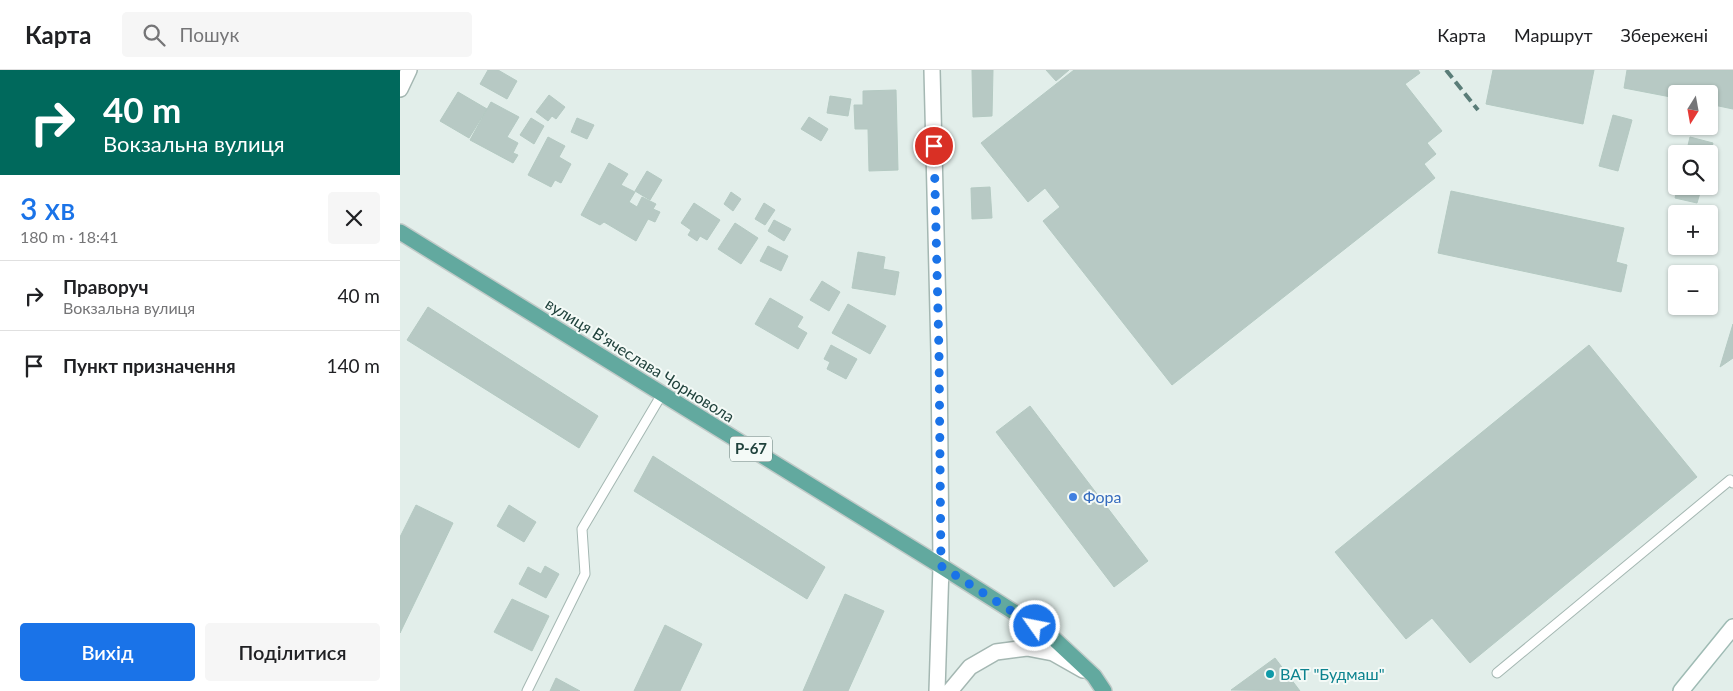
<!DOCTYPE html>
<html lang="uk">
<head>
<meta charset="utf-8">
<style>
	:root { --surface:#fff; --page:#f6f6f6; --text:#202124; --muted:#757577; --line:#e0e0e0; --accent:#1a73e8 }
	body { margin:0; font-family:Lato,sans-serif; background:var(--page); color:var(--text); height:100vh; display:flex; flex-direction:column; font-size:19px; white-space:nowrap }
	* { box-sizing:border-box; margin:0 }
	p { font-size:16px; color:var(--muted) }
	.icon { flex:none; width:28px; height:28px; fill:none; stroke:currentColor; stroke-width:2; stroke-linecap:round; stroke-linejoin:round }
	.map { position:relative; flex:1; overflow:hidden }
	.sheet { display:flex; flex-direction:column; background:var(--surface); width:400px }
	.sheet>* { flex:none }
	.banner { background:#00695c; color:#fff; overflow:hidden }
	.needle { width:32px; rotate:191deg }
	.fabs { position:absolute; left:1268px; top:15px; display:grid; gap:10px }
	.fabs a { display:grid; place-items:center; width:50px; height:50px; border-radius:5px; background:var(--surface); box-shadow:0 1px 4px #0004; font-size:25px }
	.pin { position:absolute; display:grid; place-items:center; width:42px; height:42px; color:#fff; margin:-21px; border:2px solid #fff; border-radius:50%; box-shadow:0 1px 5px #0007 }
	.me { position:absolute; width:55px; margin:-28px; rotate:303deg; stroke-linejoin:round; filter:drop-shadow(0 0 4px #0008) }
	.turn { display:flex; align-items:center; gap:18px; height:105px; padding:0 20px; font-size:22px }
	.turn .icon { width:65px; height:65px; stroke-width:2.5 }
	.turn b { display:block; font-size:35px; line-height:42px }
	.round { display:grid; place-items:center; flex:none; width:52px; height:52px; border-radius:5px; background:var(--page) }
	.overview { display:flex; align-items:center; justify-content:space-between; height:85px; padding:0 20px }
	h1 { font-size:30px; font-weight:600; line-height:38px; color:var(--accent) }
	.primary-button { display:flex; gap:10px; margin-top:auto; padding:10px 20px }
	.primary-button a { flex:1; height:58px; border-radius:5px; background:var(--accent); color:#fff; font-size:20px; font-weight:600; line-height:58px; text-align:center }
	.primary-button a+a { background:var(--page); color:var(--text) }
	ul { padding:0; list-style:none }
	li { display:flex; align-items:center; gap:15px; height:70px; padding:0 20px; border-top:1px solid var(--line) }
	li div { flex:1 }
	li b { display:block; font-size:19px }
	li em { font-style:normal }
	header { display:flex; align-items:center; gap:30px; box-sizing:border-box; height:70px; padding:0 25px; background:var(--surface); border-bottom:1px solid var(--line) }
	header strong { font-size:24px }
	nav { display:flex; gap:28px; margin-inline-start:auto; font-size:18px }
	.search { width:350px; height:45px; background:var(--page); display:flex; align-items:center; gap:12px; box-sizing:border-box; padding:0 18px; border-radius:5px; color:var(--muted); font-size:19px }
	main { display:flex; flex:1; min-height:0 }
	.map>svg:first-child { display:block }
</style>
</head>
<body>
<header>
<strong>Карта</strong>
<div class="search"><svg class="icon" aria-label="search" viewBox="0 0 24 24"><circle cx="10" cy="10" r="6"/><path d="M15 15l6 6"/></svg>Пошук</div>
<nav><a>Карта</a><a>Маршрут</a><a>Збережені</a></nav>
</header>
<main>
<section class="sheet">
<div class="banner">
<div class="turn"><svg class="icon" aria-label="right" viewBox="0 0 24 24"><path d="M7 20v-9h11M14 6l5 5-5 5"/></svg><div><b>40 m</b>Вокзальна вулиця</div></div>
</div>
<div class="overview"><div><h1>3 хв</h1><p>180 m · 18:41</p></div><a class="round"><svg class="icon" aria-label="close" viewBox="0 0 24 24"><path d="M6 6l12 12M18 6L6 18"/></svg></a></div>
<ul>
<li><svg class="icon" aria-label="right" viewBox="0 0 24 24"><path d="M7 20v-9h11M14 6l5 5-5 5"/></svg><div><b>Праворуч</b><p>Вокзальна вулиця</p></div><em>40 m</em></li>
<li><svg class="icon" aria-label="arrive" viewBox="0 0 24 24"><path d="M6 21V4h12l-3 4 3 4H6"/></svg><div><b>Пункт призначення</b></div><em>140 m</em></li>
</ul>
<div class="primary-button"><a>Вихід</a><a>Поділитися</a></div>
</section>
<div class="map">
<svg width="1333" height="621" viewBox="0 0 1333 621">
	<rect width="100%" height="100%" fill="#e2eeea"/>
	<!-- building -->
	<path fill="#b7c9c4" stroke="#b4c9c2" d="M88,0H98L117,11L107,29L80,14Z
		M572,0H593L592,46L573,47Z
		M646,0H669L656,11Z
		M674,0H1018L1020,3L1005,14L1042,61L1027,73L1036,84L1024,94L1035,108L772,315L643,151L660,137L645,118L628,132L581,73Z
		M1093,0H1194L1183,54L1086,34Z
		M1227,0H1333V39L1309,34V24H1276V28L1224,18Z
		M496,20L498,100L469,101L468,59H455L454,35H463V21Z
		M58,22L87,39L69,68L40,51Z
		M149,25L165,37L156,49L152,46L148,51L136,42Z
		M430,26L451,29L448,46L427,43Z
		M91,32L119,47L107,67L118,73L113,83L118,85L113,93L70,70Z
		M1213,45L1232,50L1218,101L1199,96Z
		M409,47L428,59L421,71L401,59Z
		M131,48L144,56L134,74L120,65Z
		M177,48L194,55L187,69L171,62Z
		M148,67L165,76L159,87L171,94L161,113L155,110L151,117L128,105Z
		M1290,67L1313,73L1309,88V84H1286Z
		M209,93L228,104L221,115L235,122L229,132L237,137L242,127L256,134L253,139L260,142L255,152L248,149L236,171L204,152L200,155L181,145Z
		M247,101L262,110L250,130L235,121Z
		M1278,116H1302L1297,133L1275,128Z
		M590,117L592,148L572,149L571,118Z
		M1051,121L1224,158L1216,192L1227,195L1221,222L1038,183Z
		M331,122L341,129L333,141L324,134Z
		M294,133L320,150L307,170L300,166L297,171L288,165L291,160L281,153Z
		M364,133L375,140L365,155L355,149Z
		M374,150L391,159L384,171L368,161Z
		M335,153L358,168L341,194L318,179Z
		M368,176L388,186L381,201L360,191Z
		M458,182L485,187L483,199L499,202L495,225L452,218Z
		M422,211L440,222L429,241L410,230Z
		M370,228L403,247L397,257L407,263L398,279L355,254Z
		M448,234L486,256L470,284L432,263Z
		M28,237L198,346L179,378L7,270Z
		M1333,254V288L1320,297Z
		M431,275L457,289L446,309L427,299L430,292L424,289Z
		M1189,275L1297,407L1070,593L1032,548L1006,569L935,482Z
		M630,336L748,491L714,517L596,362Z
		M253,386L425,497L407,529L234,421Z
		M16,435L53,453L0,563V467Z
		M109,435L136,452L124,472L97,456Z
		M145,496L159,504L146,528L119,514L128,497L141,504Z
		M445,524L484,541L448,621H403Z
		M112,529L149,546L132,581L94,562Z
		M265,555L302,574L280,621H234Z
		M875,588L900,621L831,620Z
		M156,608L180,621H150Z"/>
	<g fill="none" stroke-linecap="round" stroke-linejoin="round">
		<defs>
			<path id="service" d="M1097,603L1330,410L1333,413
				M127,621L185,504L182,459L262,324"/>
			<path id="minor" d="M532,0L539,283L541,496L537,621
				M0,19L9,0
				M550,621L570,597L596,582L627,578L653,583L683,600"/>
			<path id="secondary" d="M1281,621L1333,557"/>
			<path id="primary" d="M0,162L541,496L650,565L694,606L704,621"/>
		</defs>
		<!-- service casing -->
		<use href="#service" stroke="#a4b7b2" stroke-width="11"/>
		<!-- minor casing -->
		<use href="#minor" stroke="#a4b7b2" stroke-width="18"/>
		<!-- secondary casing -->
		<use href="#secondary" stroke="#9fbbb4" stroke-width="18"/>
		<!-- primary casing -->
		<use href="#primary" stroke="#c1cac8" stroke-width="18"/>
		<!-- service -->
		<use href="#service" stroke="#fff" stroke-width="9"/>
		<!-- minor -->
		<use href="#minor" stroke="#fff" stroke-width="15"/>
		<!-- secondary -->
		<use href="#secondary" stroke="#fff" stroke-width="15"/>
		<!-- primary -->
		<use href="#primary" stroke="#62a99f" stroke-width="15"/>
		<!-- rail -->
		<path stroke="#5a7d78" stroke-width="4" stroke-dasharray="10 5" stroke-linecap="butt" d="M1046,0L1078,40"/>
	</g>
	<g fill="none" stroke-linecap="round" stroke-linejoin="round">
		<!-- route -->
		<path stroke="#1a73e8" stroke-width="9" stroke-dasharray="0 16.2" d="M534,76L539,283L541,496L635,556"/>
	</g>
	<!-- markers -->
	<circle fill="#3f7fe0" stroke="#f4faf7" stroke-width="2" cx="673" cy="427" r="5"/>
	<circle fill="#0f9aa8" stroke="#f4faf7" stroke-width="2" cx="870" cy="604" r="5"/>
	<g text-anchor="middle" stroke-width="4" stroke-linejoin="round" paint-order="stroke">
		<!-- shield labels -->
		<rect fill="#f4faf7" stroke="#607974" stroke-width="1" x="330" y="366.5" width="42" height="25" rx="4"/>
		<g font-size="15" font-weight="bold" fill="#20423c">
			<text x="351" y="384">Р-67</text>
		</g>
		<!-- street labels -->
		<g font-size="16" fill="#20423c" stroke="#f4faf7">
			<text transform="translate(240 290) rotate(32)" y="6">вулиця В'ячеслава Чорновола</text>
		</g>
		<!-- shop labels -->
		<g font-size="16" fill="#366cbe" stroke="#f4faf7" text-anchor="start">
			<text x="683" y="433">Фора</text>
		</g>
		<!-- culture labels -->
		<g font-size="16" fill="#0d838f" stroke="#f4faf7" text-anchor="start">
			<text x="880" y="610">ВАТ "Будмаш"</text>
		</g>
	</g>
</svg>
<div class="fabs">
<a><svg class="needle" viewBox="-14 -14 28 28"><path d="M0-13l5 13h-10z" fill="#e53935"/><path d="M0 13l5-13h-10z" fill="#757577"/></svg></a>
<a><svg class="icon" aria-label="search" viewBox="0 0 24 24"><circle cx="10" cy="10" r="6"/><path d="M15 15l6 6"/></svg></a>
<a>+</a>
<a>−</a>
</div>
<div class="pin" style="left:534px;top:76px;background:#d93025"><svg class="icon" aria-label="arrive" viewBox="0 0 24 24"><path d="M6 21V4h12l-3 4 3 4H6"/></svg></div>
<svg class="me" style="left:635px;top:556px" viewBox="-20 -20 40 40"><circle r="17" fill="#1a73e8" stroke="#fff" stroke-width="3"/><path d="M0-11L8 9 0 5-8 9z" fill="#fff"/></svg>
</div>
</main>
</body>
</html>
